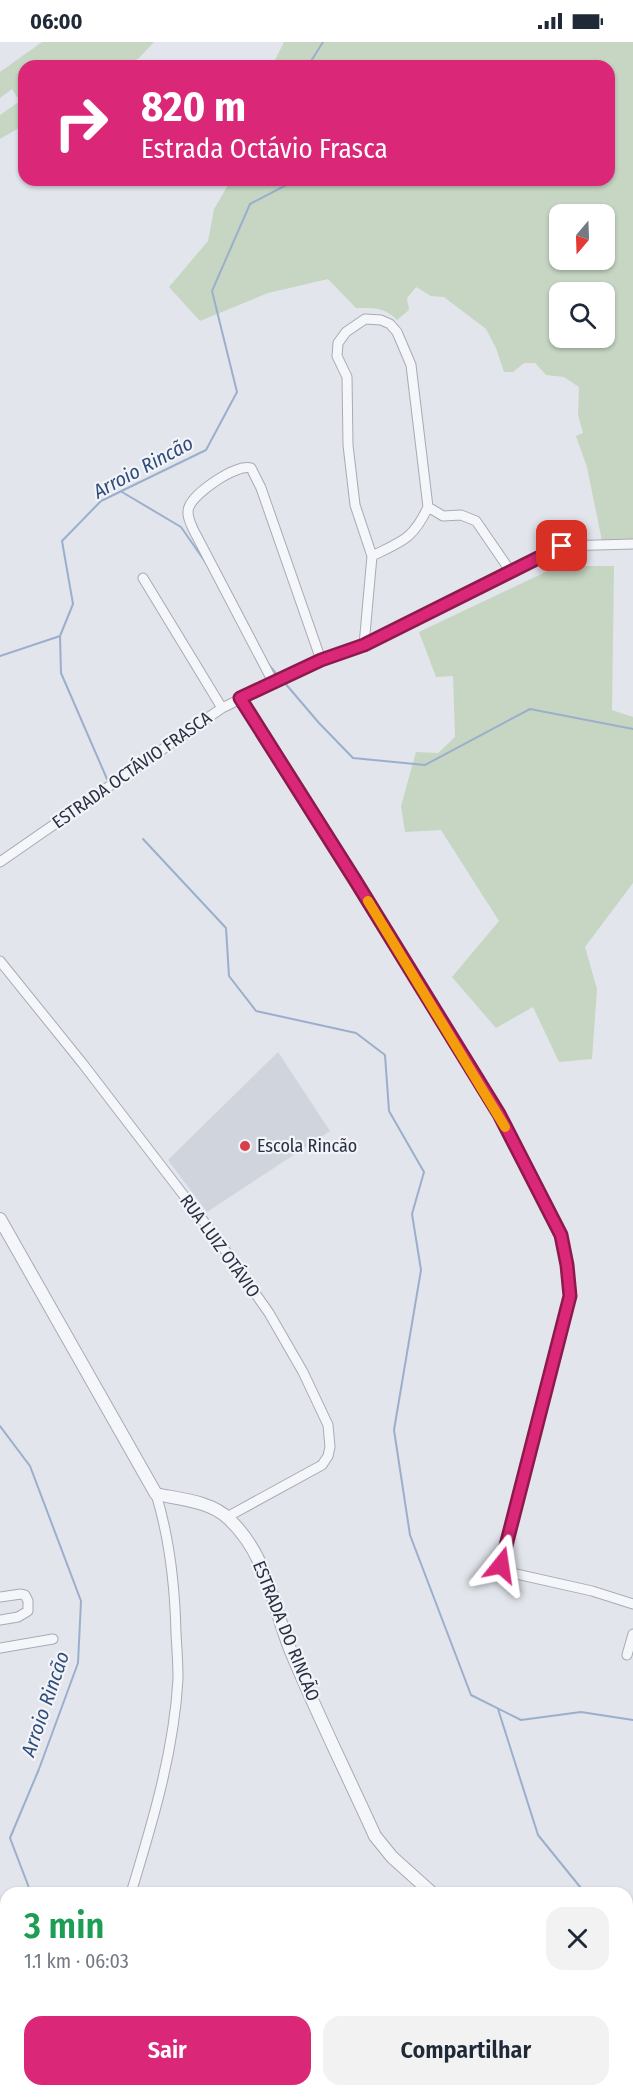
<!DOCTYPE html>
<html lang="pt">
<head>
<meta charset="utf-8">
<style>
	:root { --surface:#fff; --page:#f2f2f3; --text:#1f2937; --muted:#747a83; --accent:#db2777 }
	body { margin:0; font-family:"Fira Sans Condensed",sans-serif; background:var(--page); color:var(--text); height:100vh; display:flex; flex-direction:column; font-size:22px; white-space:nowrap }
	* { box-sizing:border-box; margin:0 }
	p { font-size:20px; color:var(--muted) }
	.icon { flex:none; width:33px; height:33px; fill:none; stroke:currentColor; stroke-width:2; stroke-linecap:round; stroke-linejoin:round }
	.map { position:relative; flex:1; overflow:hidden }
	.drawer { position:absolute; left:0px; top:1845px; width:633px; height:210px; display:flex; flex-direction:column; background:var(--surface); border-radius:18px 18px 0 0; box-shadow:0 2px 4px #0004 }
	.drawer>* { flex:none }
	.top-card { position:absolute; left:18px; top:18px; width:597px; height:126px; border-radius:18px; box-shadow:0 2px 4px #0004; background:#db2777; color:#fff; overflow:hidden }
	.needle { width:39px; rotate:199deg }
	.controls { position:absolute; left:549px; top:162px; display:grid; gap:12px }
	.controls a { display:grid; place-items:center; width:66px; height:66px; border-radius:12px; background:var(--surface); box-shadow:0 2px 4px #0004; font-size:30px }
	.pin { position:absolute; display:grid; place-items:center; width:51px; height:51px; color:#fff; margin:-26px; border-radius:12px; box-shadow:0 3px 9px #0006 }
	.me { position:absolute; width:66px; margin:-33px; rotate:15deg; stroke-linejoin:round; filter:drop-shadow(0 0 4px #0008) }
	.turn { display:flex; align-items:center; gap:21px; height:126px; padding:0 24px; font-size:27px }
	.turn .icon { width:78px; height:78px; stroke-width:2.5 }
	.turn b { display:block; font-size:42px; line-height:51px }
	.round { display:grid; place-items:center; flex:none; width:63px; height:63px; border-radius:18px; background:var(--page) }
	.overview { display:flex; align-items:center; justify-content:space-between; height:102px; padding:0 24px }
	h1 { font-size:36px; font-weight:600; line-height:45px; color:#1e9e55 }
	.action { display:flex; gap:12px; margin-top:auto; padding:12px 24px }
	.action a { flex:1; height:69px; border-radius:18px; background:var(--accent); color:#fff; font-size:24px; font-weight:600; line-height:69px; text-align:center }
	.action a+a { background:var(--page); color:var(--text) }
	.status { display:flex; justify-content:space-between; align-items:center; height:42px; padding:0 30px; background:var(--surface); direction:ltr }
	.status svg { height:16px; fill:currentColor }
	.map>svg:first-child { display:block }
</style>
</head>
<body>
<div class="status"><b>06:00</b><svg viewBox="0 0 49 12"><path d="M0 12V9h3v3zM5 12V6h3v6zM10 12V3h3v9zM15 12V0h3v12zM26 1h20v11H26zM47 4h2v5h-2z"/></svg></div>
<div class="map">
<svg width="633" height="2055" viewBox="0 0 633 2055">
	<rect width="100%" height="100%" fill="#e2e5eb"/>
	<!-- built -->
	<path fill="#d0d4dd" d="M278,1010L330,1089L207,1170L168,1118Z"/>
	<!-- green -->
	<path fill="#c6d6c3" fill-rule="evenodd" d="M42,0H154L139,16L126,24H24V83L0,97V73L20,59L12,47L0,56V30Z
		M284,0H633V497L602,499L587,425L576,394L583,391L578,373L579,345L564,335L546,333L535,321H524L513,330H504L496,306L486,287L444,255L431,254L416,245L407,256L409,268L397,278C385,265 373,266 356,266L328,237L268,251L200,279L169,245L208,199L214,167L231,138H609V24H272ZM560,172H604V218H560ZM560,250H604V296H560Z
		M558,524H614L612,668L633,675V841L585,905L597,947L592,1017L559,1020L533,965L496,986L452,935L499,879L441,788L405,790L401,764L416,710L438,711L455,695L453,634L436,635L419,590Z"/>
	<g fill="none" stroke-linecap="round" stroke-linejoin="round">
		<!-- stream -->
		<path stroke="#9bafcd" stroke-width="2" d="M308,24L323,0
			M122,450L181,485L206,521
			M60,594L61,631L107,737
			M0,614L60,594L73,562L62,499L101,459L206,408L237,350L212,249L250,162L296,138
			M268,622L280,636
			M284,640L319,681L353,716L425,723L530,667L633,687
			M143,797L226,886L229,934L256,969L356,991L385,1013L389,1069L424,1130L412,1172L421,1228L394,1388L410,1493L471,1653L521,1678L581,1670L633,1678
			M0,1384L30,1424L81,1559L78,1621L39,1727L10,1796L31,1851
			M498,1667L538,1793L585,1851
			M0,1973L6,1969
			M87,2049L90,2055"/>
		<defs>
			<path id="minor" d="M372,514C403,499 413,497 428,465
				M143,536L222,666
				M364,603L372,514L355,463L348,403L347,335L337,314L338,301L346,290L365,277L381,278L390,282L397,290L411,323L428,465L443,474L461,473L476,479L511,530
				M273,640L193,487C190,480 186,472 189,465C195,450 236,422 251,426L261,446L321,618
				M240,656L355,838L499,1072L561,1193L567,1223L570,1254L501,1527L503,1529L592,1549L633,1562
				M0,820L222,666L321,618L364,603L562,504L633,502
				M0,919L83,1022L218,1198L269,1271L303,1330L328,1383L330,1405L328,1414L322,1423L227,1475
				M0,1555L21,1552L25,1553L28,1559V1569L18,1575L0,1578
				M0,1606L53,1597
				M627,1613L633,1592
				M131,1851C152,1782 174,1710 178,1637C178,1622 177,1607 176,1592C175,1544 170,1498 156,1452
				M0,1894L6,1889
				M77,2049L81,2055
				M134,2049L137,2055
				M443,2049L445,2055
				M557,2049L565,2055
				M394,2053L428,2049
				M587,2055L589,2049"/>
			<path id="tertiary" d="M0,1177L156,1452C179,1457 211,1459 229,1477C267,1513 272,1561 290,1607C316,1670 347,1732 375,1794L392,1815L432,1851"/>
			<path id="secondary" d="M627,1984L633,1985
				M0,2035L6,2031"/>
		</defs>
		<!-- minor casing -->
		<use href="#minor" stroke="#a7abb6" stroke-width="11"/>
		<!-- tertiary casing -->
		<use href="#tertiary" stroke="#a7abb6" stroke-width="14"/>
		<!-- secondary casing -->
		<use href="#secondary" stroke="#a7abb6" stroke-width="16"/>
		<!-- minor -->
		<use href="#minor" stroke="#f5f6f9" stroke-width="9"/>
		<!-- tertiary -->
		<use href="#tertiary" stroke="#f5f6f9" stroke-width="12"/>
		<!-- secondary -->
		<use href="#secondary" stroke="#fff" stroke-width="14"/>
	</g>
	<g fill="none" stroke-linecap="round" stroke-linejoin="round">
		<defs>
			<path id="route" d="M501,1523L570,1254L567,1223L561,1193L499,1072L355,838L240,656L321,618L364,603L562,504"/>
		</defs>
		<!-- route casing -->
		<use href="#route" stroke="#8e194d" stroke-width="15"/>
		<!-- route -->
		<use href="#route" stroke="#db2777" stroke-width="10"/>
		<!-- slow -->
		<path stroke="#f59e0b" stroke-width="10" d="M368,859L505,1085"/>
	</g>
	<!-- markers -->
	<circle fill="#d7404b" stroke="#f2f4f8" stroke-width="2" cx="245" cy="1104" r="6"/>
	<g text-anchor="middle" stroke-width="4.5" stroke-linejoin="round" paint-order="stroke">
		<!-- street labels -->
		<g font-size="18" fill="#293145" stroke="#f2f4f8">
			<text transform="translate(132 728) rotate(-35)" y="6">ESTRADA OCTÁVIO FRASCA</text>
			<text transform="translate(220 1204) rotate(54)" y="6">RUA LUIZ OTÁVIO</text>
			<text transform="translate(286 1589) rotate(68)" y="6">ESTRADA DO RINCÃO</text>
		</g>
		<!-- poi labels -->
		<g font-size="18" fill="#293145" stroke="#f2f4f8" text-anchor="start">
			<text x="257" y="1110">Escola Rincão</text>
		</g>
		<!-- water labels -->
		<g font-size="20" font-style="italic" fill="#304c7b" stroke="#f2f4f8">
			<text transform="translate(143 425) rotate(-28)" y="7">Arroio Rincão</text>
			<text transform="translate(45 1662) rotate(-71)" y="7">Arroio Rincão</text>
		</g>
	</g>
</svg>
<div class="controls">
<a><svg class="needle" viewBox="-14 -14 28 28"><path d="M0-13l5 13h-10z" fill="#e53935"/><path d="M0 13l5-13h-10z" fill="#747a83"/></svg></a>
<a><svg class="icon" aria-label="search" viewBox="0 0 24 24"><circle cx="10" cy="10" r="6"/><path d="M15 15l6 6"/></svg></a>
</div>
<div class="pin" style="left:562px;top:504px;background:#d93025"><svg class="icon" aria-label="arrive" viewBox="0 0 24 24"><path d="M6 21V4h12l-3 4 3 4H6"/></svg></div>
<svg class="me" style="left:501px;top:1523px" viewBox="-20 -20 40 40"><path d="M0-17L14 15 0 8-14 15z" fill="#db2777" stroke="#fff" stroke-width="4"/></svg>
<div class="top-card">
<div class="turn"><svg class="icon" aria-label="right" viewBox="0 0 24 24"><path d="M7 20v-9h11M14 6l5 5-5 5"/></svg><div><b>820 m</b>Estrada Octávio Frasca</div></div>
</div>
<section class="drawer">
<div class="overview"><div><h1>3 min</h1><p>1.1 km · 06:03</p></div><a class="round"><svg class="icon" aria-label="close" viewBox="0 0 24 24"><path d="M6 6l12 12M18 6L6 18"/></svg></a></div>
<div class="action"><a>Sair</a><a>Compartilhar</a></div>
</section>
</div>
</body>
</html>
